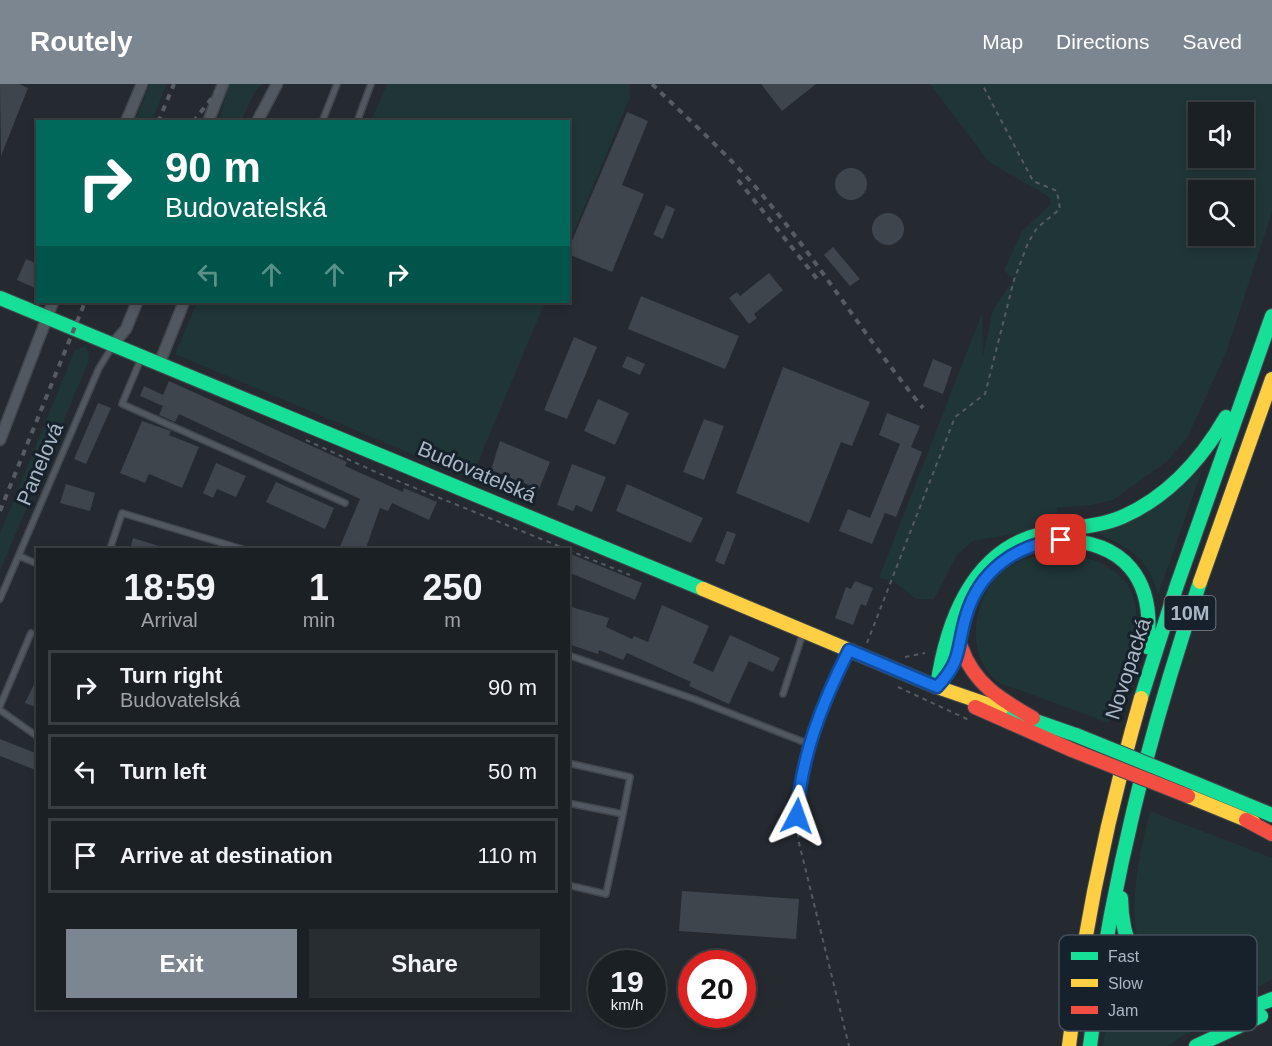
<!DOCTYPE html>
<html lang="en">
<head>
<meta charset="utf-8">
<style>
	:root { --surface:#1b2024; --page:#282d31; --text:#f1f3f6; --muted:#a0a3a6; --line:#393e41; --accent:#7b8690 }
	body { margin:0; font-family:Arial,sans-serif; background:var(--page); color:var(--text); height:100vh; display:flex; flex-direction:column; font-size:22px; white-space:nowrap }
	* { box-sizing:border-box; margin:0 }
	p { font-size:20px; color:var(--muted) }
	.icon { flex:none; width:33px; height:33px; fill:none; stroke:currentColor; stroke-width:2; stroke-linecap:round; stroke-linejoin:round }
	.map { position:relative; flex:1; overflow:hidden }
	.drawer { position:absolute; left:36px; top:464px; width:534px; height:462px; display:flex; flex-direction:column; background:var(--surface); border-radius:0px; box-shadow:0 3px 9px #0003,0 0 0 2px var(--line) }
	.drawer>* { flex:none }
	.banner { position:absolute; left:36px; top:36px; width:534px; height:183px; border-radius:0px; box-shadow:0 3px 9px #0003,0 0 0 2px var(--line); background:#00695c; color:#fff; overflow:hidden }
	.tools { position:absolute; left:1188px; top:18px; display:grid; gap:12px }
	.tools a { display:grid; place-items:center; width:66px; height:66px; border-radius:0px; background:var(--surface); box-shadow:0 3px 9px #0003,0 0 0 2px var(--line); font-size:30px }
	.speed { position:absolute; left:588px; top:866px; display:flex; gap:12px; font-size:30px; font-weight:700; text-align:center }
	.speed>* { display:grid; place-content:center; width:78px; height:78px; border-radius:50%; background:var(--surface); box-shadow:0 3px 9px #0003,0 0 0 2px var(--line); line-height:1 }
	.speed small { font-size:15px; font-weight:400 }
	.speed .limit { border:9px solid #d22; background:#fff; color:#111 }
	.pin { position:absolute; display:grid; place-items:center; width:51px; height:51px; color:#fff; margin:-26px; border-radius:12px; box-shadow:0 3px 9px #0006 }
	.me { position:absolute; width:66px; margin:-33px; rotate:4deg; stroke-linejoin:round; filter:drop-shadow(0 0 4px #0008) }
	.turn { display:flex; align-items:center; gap:21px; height:126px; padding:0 30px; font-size:27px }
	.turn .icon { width:78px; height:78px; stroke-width:2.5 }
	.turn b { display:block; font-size:42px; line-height:51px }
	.lanes { display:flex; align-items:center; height:57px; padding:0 30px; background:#0003; justify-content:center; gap:30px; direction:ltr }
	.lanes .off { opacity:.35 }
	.eta { display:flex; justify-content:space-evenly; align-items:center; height:102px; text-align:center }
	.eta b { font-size:36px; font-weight:600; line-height:42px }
	.cta { display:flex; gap:12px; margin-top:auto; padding:12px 30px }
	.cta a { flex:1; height:69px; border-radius:0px; background:var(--accent); color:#fff; font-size:24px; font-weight:600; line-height:69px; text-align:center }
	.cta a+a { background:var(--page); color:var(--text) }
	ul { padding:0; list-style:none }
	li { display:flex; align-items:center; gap:18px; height:75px; margin:0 12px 9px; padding:0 18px; border:3px solid var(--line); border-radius:0px }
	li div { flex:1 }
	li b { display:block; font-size:22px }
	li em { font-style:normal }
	header { display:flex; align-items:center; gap:36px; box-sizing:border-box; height:84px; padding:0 30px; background:var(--accent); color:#fff }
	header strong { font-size:28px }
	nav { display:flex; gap:33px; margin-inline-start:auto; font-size:21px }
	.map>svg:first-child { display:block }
</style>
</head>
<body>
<header>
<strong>Routely</strong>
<nav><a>Map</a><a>Directions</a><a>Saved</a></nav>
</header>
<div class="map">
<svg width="1272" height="962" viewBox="0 0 1272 962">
	<rect width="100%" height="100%" fill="#242a30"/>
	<!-- green -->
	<path fill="#203536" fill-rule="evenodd" d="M150,0H167L152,37H135Z
		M229,0H262L254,9L241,37H219Z
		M387,0H629L630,13L569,160L568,38L371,37Z
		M930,0H1272V128L1226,269L1187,354L1167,377L1113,416L1091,421L1057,424L1056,436L1018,449L973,457L957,471L934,515H916L892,496L879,494L982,229L983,272L993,225L1014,196L1004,186L1022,147L1050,121L1051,114L989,78ZM1198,28H1244V74H1198ZM1198,106H1244V152H1198Z
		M197,218H545L471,395L175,270Z
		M85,262L89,269L88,279L0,487V449L75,266Z
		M1202,386L1158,511C1151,477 1128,461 1097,450Z
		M1059,468C1175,485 1133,562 1108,639C1079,628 1051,617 1022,607C1015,604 1003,602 997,597C962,569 974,507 1007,484C1023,474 1040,471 1059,468Z
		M1150,727L1272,774V895C1247,912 1217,919 1190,907C1180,903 1169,900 1160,894C1117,861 1139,771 1150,727Z
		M1116,868C1140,916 1161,929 1213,939L1184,951L1168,962H1103Z"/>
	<!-- building -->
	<path fill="#3e454c" d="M0,0H19L28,4L1,72Z
		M761,0H816L782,27Z
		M627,28L648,37L622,101L644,110L612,188L568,170V166Z
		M835 100a16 16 0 1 1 32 0a16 16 0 1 1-32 0Z
		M666,121L675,125L663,155L654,151V149Z
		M872 145a16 16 0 1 1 32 0a16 16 0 1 1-32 0Z
		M833,163L860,195L850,202L824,171Z
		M26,175L38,180L35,204L17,196Z
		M769,189L783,206L754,230L757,234L749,240L729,214L737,208L740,212Z
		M641,212L739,252L725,285L628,245Z
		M574,253L597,263L567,335L544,326Z
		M627,272L645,280L640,291L622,283Z
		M933,275L952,283L943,310L923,302Z
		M783,283L870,318L852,362L841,358L809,439L736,409Z
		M169,297L347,378L345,382L403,408L404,404L437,418L429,436L392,419L388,427L380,424L366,464L339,465L360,415L179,330L175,338L159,331L163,322L140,312L144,302L163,311Z
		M598,315L629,329L615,361L584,347Z
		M98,319L111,324L86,380L74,375Z
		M887,329L920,342L911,363L922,368L896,433L885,429L872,460L839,447L848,425L870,434L900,360L879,351Z
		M704,335L724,342L704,396L683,388Z
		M142,337L171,347L169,351L199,363L182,404L149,390L145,399L120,389Z
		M500,357L550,378L539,405L491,386Z
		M216,379L246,392L236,413L217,405L213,414L203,409Z
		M572,380L606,393L592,428L576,421L573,427L557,421Z
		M276,398L334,424L325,445L266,418Z
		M66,400L95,409L90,427L60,419Z
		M627,400L703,434L691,459L616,427Z
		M727,447L736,450L724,481L715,477Z
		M133,454L162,463L161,465H130Z
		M568,469L642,499L635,516L568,488Z
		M855,497L873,504L866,522L861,520L853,541L835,534L846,503L851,505Z
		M662,521L709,542L693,579L713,588L730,551L780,574L773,588L749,577L729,620L689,602L691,598L627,569L623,576L599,566L598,570L568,560V522L609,534L606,543L632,555L634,552L648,558Z
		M38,592V624L25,619Z
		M0,655L38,670V687L0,672Z
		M682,807L799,815L796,855L679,847Z"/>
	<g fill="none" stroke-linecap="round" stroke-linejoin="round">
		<defs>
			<path id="lane" d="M322,38L337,0
				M357,38L371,0
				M142,272L122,320L345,419
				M110,465L122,429L242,465
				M19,472L38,480
				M0,515L99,284L114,260
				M568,571L694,615L809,660
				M783,610L803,549
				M0,622L31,549
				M0,626L38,653
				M568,679L630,693L623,730
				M568,719L623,730L606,810L568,801
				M797,732C801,673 821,620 848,568"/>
			<path id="street" d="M126,38L142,0
				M208,38L223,0
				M257,38L277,0
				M114,259L126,245L137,218
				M160,278L184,218
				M0,356L53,218"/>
			<path id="fast" d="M0,214L703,505
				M1056,456C1125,456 1156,496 1147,563
				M937,603C946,540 971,467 1041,450C1068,443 1096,444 1122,433C1168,413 1201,376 1226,333
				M1141,614L1177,501L1272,232
				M1001,625L1076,651
				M1192,698L1272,731
				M1121,814C1122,901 1191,952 1272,915
				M1090,962C1111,800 1148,652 1200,498
				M1196,962L1261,932"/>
			<path id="slow" d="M1200,498L1272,295
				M703,505L937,603L1001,625
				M1188,712L1254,739
				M1069,962C1084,844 1108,729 1141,614"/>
			<path id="jam" d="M961,563C974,600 1000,615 1033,634
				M975,623L1072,666
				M1246,736L1272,750"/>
		</defs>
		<!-- lane casing -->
		<use href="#lane" stroke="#41474d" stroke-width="8"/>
		<!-- street casing -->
		<use href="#street" stroke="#41474d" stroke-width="13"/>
		<!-- fast casing -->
		<use href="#fast" stroke="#41474d" stroke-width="16"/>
		<!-- slow casing -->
		<use href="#slow" stroke="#41474d" stroke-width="16"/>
		<!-- jam casing -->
		<use href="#jam" stroke="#41474d" stroke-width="16"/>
		<!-- path -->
		<path stroke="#545c62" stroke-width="2" stroke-dasharray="4.5 4.5" stroke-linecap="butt" d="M306,356L378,389L566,465
			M568,466L630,491
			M867,559L955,333L985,310L1014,196L1028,159L1037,144L1060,125L1057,107L1033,97L982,0
			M905,573L925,569
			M898,603L969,636
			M797,740L799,759L849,962"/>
		<!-- lane -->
		<use href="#lane" stroke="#525860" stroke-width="5"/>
		<!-- street -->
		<use href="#street" stroke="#525860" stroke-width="10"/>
		<!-- fast -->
		<use href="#fast" stroke="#16e098" stroke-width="14"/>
		<!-- slow -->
		<use href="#slow" stroke="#ffcf43" stroke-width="14"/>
		<!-- jam -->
		<use href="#jam" stroke="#f24e42" stroke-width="14"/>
		<!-- rail -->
		<path stroke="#565c62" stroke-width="4" stroke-dasharray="6 6" stroke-linecap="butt" d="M652,0C690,37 730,72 764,113C821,181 867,256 923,324
			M158,38L174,0
			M193,38L223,0
			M738,96L818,196
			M0,427L85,218"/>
		<defs>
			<path id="fast-bridge" d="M1076,651L1192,698"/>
			<path id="jam-bridge" d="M1072,666L1188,712"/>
		</defs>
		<!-- fast-bridge casing -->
		<use href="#fast-bridge" stroke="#41474d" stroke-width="16" stroke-linecap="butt"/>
		<!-- jam-bridge casing -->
		<use href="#jam-bridge" stroke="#41474d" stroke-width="16" stroke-linecap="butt"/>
		<!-- fast-bridge -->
		<use href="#fast-bridge" stroke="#16e098" stroke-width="14"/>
		<!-- jam-bridge -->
		<use href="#jam-bridge" stroke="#f24e42" stroke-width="14"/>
	</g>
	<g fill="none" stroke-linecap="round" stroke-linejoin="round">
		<defs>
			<path id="route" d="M797,732C801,672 822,619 849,566L937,603C963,575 956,565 966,532C979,487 1016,460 1061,456"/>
		</defs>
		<!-- route casing -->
		<use href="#route" stroke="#114b97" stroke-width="15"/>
		<!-- route -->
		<use href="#route" stroke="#1a73e8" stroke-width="10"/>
	</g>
	<g text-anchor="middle" stroke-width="6" stroke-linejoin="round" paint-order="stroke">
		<!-- shield labels -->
		<rect fill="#17212b" stroke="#7e8a96" stroke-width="1.5" x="1164.5" y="512" width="51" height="34" rx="4.5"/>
		<g font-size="20" font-weight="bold" fill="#aab7c4">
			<text x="1190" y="536">10M</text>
		</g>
		<!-- street labels -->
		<g font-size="21" fill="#aab7c4" stroke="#17212b">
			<text transform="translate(40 380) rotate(-67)" y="7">Panelová</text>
			<text transform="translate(477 388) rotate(23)" y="7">Budovatelská</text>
			<text transform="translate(1128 585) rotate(-72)" y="7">Novopacká</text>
		</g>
	</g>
	<!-- legend -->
	<rect x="1059" y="851" width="198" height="96" rx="9" fill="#17212b" stroke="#434e59" stroke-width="1.5"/>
	<rect x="1071" y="868" width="27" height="8" fill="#16e098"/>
	<rect x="1071" y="895" width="27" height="8" fill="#ffcf43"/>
	<rect x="1071" y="922" width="27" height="8" fill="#f24e42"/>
	<g font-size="16" fill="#aab7c4">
		<text x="1108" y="878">Fast</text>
		<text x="1108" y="905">Slow</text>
		<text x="1108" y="932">Jam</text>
	</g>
</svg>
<div class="tools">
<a><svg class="icon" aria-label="sound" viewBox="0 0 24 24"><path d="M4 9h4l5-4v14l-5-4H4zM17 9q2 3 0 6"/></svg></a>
<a><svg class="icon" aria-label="search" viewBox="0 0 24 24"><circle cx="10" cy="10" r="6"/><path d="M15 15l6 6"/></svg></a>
</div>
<div class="speed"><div>19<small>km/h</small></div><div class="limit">20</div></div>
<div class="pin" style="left:1061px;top:456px;background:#d93025"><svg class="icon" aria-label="arrive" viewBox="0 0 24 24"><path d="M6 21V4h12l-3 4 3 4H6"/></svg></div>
<svg class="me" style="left:797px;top:732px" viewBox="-20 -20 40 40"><path d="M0-17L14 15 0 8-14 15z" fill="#1a73e8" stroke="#fff" stroke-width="4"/></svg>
<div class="banner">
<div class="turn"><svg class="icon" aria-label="right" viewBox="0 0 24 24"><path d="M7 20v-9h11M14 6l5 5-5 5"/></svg><div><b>90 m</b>Budovatelská</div></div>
<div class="lanes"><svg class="icon off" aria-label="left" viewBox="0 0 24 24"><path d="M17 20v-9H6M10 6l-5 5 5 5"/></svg><svg class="icon off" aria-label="ahead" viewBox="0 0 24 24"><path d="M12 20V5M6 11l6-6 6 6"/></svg><svg class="icon off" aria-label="ahead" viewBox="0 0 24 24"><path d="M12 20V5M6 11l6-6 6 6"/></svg><svg class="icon" aria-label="right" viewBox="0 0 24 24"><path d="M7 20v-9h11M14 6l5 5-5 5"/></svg></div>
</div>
<section class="drawer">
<div class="eta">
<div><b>18:59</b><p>Arrival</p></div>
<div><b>1</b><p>min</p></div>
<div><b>250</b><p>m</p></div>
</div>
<ul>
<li><svg class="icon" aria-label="right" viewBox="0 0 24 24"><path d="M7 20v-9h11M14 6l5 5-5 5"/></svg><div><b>Turn right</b><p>Budovatelská</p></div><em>90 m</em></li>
<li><svg class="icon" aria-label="left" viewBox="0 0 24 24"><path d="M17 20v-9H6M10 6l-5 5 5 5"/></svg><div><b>Turn left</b></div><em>50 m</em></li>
<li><svg class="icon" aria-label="arrive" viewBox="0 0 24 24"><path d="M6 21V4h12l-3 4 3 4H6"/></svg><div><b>Arrive at destination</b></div><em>110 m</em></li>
</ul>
<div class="cta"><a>Exit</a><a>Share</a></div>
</section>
</div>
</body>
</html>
